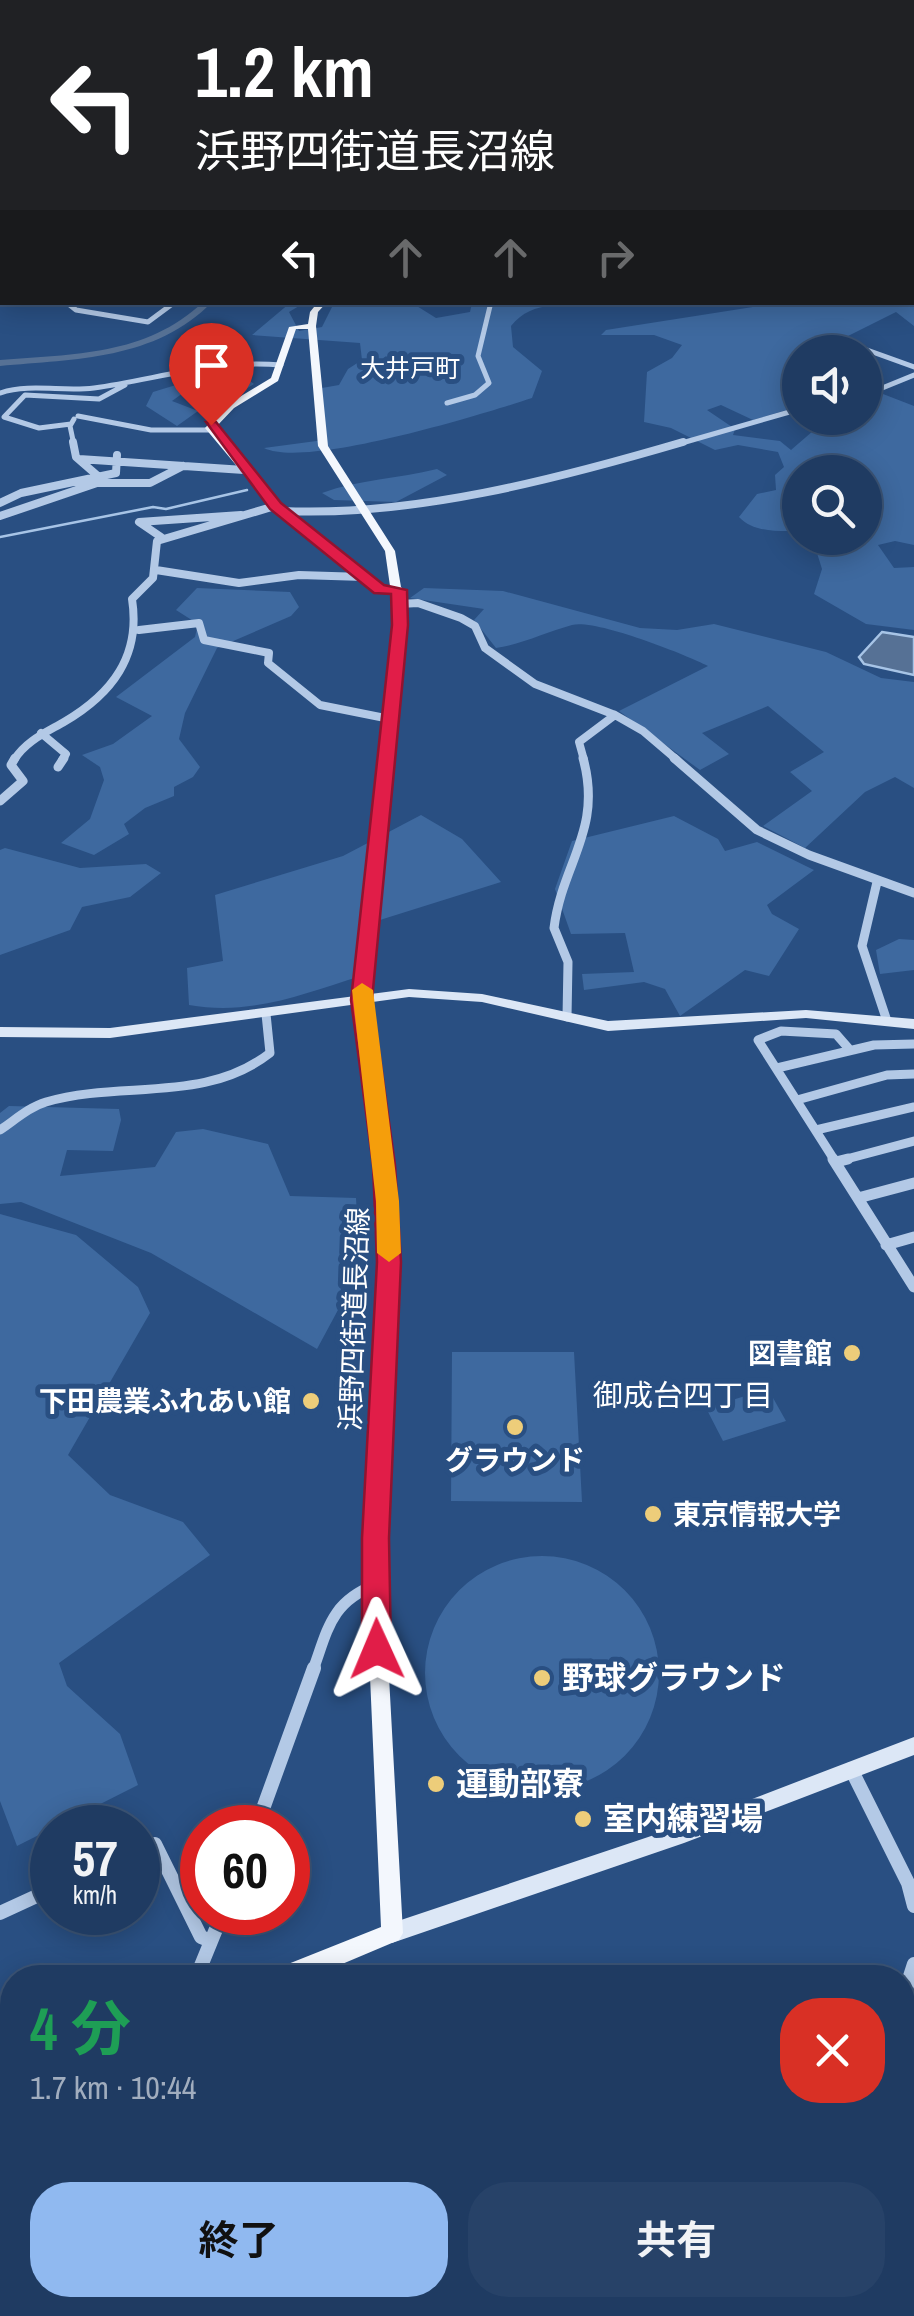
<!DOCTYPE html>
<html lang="ja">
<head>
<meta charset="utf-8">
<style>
	:root { --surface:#1f3b62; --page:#274268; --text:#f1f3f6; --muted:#a1adbe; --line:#3c5577; --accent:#90b9f0 }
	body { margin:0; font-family:"Archivo Narrow","Noto Sans JP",sans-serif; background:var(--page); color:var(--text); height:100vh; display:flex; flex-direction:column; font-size:38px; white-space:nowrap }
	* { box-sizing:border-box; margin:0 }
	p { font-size:32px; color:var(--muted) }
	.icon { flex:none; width:55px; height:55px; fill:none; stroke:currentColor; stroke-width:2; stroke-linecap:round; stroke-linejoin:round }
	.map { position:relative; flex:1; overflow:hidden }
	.panel { position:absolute; left:0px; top:1965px; width:915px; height:352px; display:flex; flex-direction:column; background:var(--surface); border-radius:40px 40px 0 0; box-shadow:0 5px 25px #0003,0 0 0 2px var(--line) }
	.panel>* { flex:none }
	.top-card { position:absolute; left:0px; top:0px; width:915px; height:305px; box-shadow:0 5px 25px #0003,0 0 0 2px var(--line); background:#202124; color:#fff; overflow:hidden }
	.tools { position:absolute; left:782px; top:335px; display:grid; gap:20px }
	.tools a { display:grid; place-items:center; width:100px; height:100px; border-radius:50%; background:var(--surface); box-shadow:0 5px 25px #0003,0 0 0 2px var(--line); font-size:50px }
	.speed { position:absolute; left:30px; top:1805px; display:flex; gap:20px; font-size:50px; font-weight:700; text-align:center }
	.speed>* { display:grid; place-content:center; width:130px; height:130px; border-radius:50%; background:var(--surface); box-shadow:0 5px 25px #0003,0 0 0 2px var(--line); line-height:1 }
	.speed small { font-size:25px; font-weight:400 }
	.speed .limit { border:15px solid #d22; background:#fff; color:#111 }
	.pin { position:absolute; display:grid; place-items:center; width:85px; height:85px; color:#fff; margin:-102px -42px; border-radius:50% 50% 50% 0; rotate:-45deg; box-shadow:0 0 10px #0007 }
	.pin .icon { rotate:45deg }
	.me { position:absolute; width:110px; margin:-55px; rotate:359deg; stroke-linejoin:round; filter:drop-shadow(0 0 8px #0008) }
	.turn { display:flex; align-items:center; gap:35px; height:210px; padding:0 30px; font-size:45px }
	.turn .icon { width:130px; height:130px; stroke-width:2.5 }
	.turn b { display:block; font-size:70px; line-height:85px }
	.lanes { display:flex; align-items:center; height:95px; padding:0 30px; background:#0003; justify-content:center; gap:50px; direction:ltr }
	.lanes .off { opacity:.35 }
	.round { display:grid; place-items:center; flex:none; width:105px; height:105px; border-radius:40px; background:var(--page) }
	.head { display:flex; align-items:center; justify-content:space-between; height:170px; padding:0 30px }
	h1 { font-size:60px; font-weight:700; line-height:75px; color:#1e9e55 }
	.action { display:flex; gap:20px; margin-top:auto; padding:20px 30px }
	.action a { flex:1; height:115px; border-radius:40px; background:var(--accent); color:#111; font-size:40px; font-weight:700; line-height:115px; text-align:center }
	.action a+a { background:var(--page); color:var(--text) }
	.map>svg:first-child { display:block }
</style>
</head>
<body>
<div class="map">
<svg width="914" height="2316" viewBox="0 0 914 2316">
	<rect width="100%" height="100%" fill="#294f82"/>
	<!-- green -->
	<path fill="#3e699f" d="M914,291V326L896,312L840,340L859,348L851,352H800V406L753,420L721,405L707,410L735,429L733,435L780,441L791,450L828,418H865V400L883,394L914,406V545L895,541L878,545L894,568L914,567V630L866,624L814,594L822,569L817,553L832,552L828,538H865V472H800V531C779,531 754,533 739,517L757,494L776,490L775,475L784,467L778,452L738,445L715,450L671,428L644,422L647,372L672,358L682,345L654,335H601L606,330L779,303L912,302Z
		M290,303H304L289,312L299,331L322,327L334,303H412L436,318L470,312L472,303H600C567,307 533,298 511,326L513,347L542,371L532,398C483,414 306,469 264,448L324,440L316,389L339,385L348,369L362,360L360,343L252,335Z
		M197,370L240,373L254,384L233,397L183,393L172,401L198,411L177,426L146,406L153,392L189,381Z
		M437,469L447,475L396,502L334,500L322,493C360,479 398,479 437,469Z
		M197,588L290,592L299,607L291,616L217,648L185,713L179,739L200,767L193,777L174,787V796L145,808L124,824L129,834L94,855L61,843L90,819L104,780L100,767L82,755L113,744L152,716L116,697L195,637L198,624L176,610Z
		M424,588L503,591L640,628L677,630L714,624L826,652L881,678L914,682V788L895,777L865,792L805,848L763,826L812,791L790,772L824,752L768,706L702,733L729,754L700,770L619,711L708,666C684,654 596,619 572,625C546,632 523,644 496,648L474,620L484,609L410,598Z
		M421,815L462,839L501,882L364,925L358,941L361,976C303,994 251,1016 189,1005L187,968L223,961L215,895L343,856Z
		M674,816L718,839L725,851L757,842L814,870L767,905L772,914L799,929L769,976L745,970L680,1016L665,989L644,982L584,990L582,974L634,972L625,933L571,934L555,889L572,841Z
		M5,848L80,868L146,864L161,873L130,897L82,907L70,930L0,955V850Z
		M899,939L914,940V970L880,974L876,950Z
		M9,1106L119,1109L121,1120L113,1151L67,1150L60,1176L155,1167L176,1132L203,1129L268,1144L290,1196L356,1198L360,1269L317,1349L151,1253L21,1202L0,1204V1113Z
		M0,1214L76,1235L138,1287L150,1313L68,1455L110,1495L183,1522L210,1555L59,1663L67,1686L120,1734L138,1785L17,1846L0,1801Z
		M452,1352H574L582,1502L451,1501Z
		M768,1389L786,1421L723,1441L706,1408Z
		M425 1673a117 117 0 1 1 234 0a117 117 0 1 1-234 0Z
		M79,2305H241L235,2316H42Z"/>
	<!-- water -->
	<path fill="#567195" stroke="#a7c4e6" stroke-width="2.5" d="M882,632L914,637V675L864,664L859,657Z"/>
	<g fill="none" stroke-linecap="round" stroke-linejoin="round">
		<!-- stream -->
		<path stroke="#a7c4e6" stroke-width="2.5" d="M0,537L153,507L166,509L247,490"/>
		<!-- river -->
		<path fill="#567195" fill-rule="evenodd" d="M0,22H2V26H0Z
			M203,302H212C156,360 75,359 0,366V360C73,354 146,356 203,302Z"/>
		<!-- street-far5 -->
		<path stroke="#b3c9e6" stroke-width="4" d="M872,0L878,2
			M36,2L46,0
			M732,2L747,0
			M796,2L823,0
			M905,2L914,1"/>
		<!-- street-far4 -->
		<path stroke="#b3c9e6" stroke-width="5" d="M66,302L76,310L148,322L175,302
			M842,341L914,367
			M0,393C31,383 62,392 94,388C158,379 216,359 281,365
			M865,395L914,375
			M447,403L475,395L489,383L478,356L491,302
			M78,416L151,430H211
			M71,424L39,428L4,417L25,395L99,399L125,385
			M74,445L70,426L74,419
			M675,445L800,409"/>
		<!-- street-far3 -->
		<path stroke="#b3c9e6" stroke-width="8" d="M73,442L76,457L99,477
			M79,459L244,470
			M0,503L21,493L116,473L117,455
			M282,511C413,517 557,479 683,442
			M0,516L97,483H150L183,466
			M161,537L139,522L241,515
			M156,570L239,583L299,575L364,577
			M400,604L418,603L461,618L475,626L485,648L535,684L615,715L643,731L677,760
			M139,630L199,623L204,640L269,653L268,663L320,705L390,719
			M41,733L66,754L62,760
			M14,760C26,741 45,733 64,722C112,694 141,656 132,599L153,578L157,541L275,506
			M584,760L579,742L615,715"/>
		<!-- street-far2 -->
		<path stroke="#b3c9e6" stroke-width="9" d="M674,758L757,830L809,855L914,893
			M11,765L15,758
			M58,767L64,758
			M0,801L23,781L11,765
			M877,882L862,946L887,1021
			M567,1017L568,962L554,928C562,863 603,830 583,758
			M777,1068L874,1045L914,1044
			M797,1100L887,1075L914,1074
			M0,1130C15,1120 29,1107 46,1102C121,1080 205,1104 270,1053L266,1014
			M816,1130L914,1107
			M835,1161L758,1040L781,1031L836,1034L850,1050
			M839,1161L914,1141"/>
		<!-- street-far1 -->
		<path stroke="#b3c9e6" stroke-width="11" d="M833,1159L914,1287
			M836,1162L848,1159
			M858,1198L914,1183
			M886,1245L914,1237
			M313,1670C328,1629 331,1602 375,1585"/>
		<!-- street -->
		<path stroke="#b3c9e6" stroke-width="14" d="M851,1769L908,1883L914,1906
			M256,1828L314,1668
			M138,1852L155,1844L201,1937L211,1941
			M0,1913L52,1889
			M196,1978L223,1912
			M902,2001L914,1964
			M902,2296L911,2316"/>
		<!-- secondary -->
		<path fill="#dce7f6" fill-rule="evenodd" d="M912,74L914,75V79L912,78Z
			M409,989L482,994L608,1021L806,1010L914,1019V1029L806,1018L608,1031L482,1002L409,997L110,1038L0,1037V1027L110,1028Z
			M914,1737V1755L684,1843L392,1943L385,1940L382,1933L385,1926L392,1923L684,1825Z"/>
		<!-- primary -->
		<path fill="#f3f7fd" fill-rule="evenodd" d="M155,0H161L162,2H156Z
			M912,149H914V153H912Z
			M0,187H2V192H0Z
			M318,302H327L318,312L316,326L328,446L395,551L401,587L404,590L402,592L405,614L368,1000L396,1201L397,1261L384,1585L403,1933L399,1940L309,1978H270L273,1970L381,1927L366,1585L381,1261L380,1201L354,1000L395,614L391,593L376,591L272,508L205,428L228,404L271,378L289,327L308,324L310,312ZM296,329H308L318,446L385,551L390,586H383L278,504L215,428L234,408L278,381Z
			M12,2099V2122L0,2128V2104Z"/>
	</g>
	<!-- route -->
	<path fill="#e11d48" stroke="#92132f" stroke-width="2.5" d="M206,422H216L281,503L384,585L407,590L408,625L372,1000L395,1165L401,1262L389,1538L391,1649L387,1659L377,1663L367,1659L362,1649V1538L377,1262L373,1165L351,1000L392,625L391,594L374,593L270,509Z"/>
	<!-- slow -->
	<path fill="#f59e0b" d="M362,983L373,990L399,1201L401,1253L389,1262L377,1253L376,1201L352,990Z"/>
	<!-- markers -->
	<g fill="#edcd7a" stroke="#294f82" stroke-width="4">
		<circle cx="852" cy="1353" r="10"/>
		<circle cx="311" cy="1401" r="10"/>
		<circle cx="515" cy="1427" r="10"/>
		<circle cx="653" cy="1514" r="10"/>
		<circle cx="542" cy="1678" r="10"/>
		<circle cx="436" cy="1784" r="10"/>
		<circle cx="583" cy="1819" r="10"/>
	</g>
	<g text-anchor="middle" stroke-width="10" stroke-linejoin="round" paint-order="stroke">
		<!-- far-neighbourhood labels -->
		<g font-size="25" fill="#fff" stroke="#294f82">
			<text x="410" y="377">大井戸町</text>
		</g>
		<!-- street labels -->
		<g font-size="28" fill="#fff" stroke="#294f82">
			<text transform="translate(354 1319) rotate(-88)" y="10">浜野四街道長沼線</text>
		</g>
		<!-- poi labels -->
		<g font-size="28" font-weight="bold" fill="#fff" stroke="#294f82" text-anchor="end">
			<text x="832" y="1363">図書館</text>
			<text x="291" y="1411">下田農業ふれあい館</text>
			<text x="515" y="1470" text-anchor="middle">グラウンド</text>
			<text x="673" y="1524" text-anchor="start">東京情報大学</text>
		</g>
		<!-- neighbourhood labels -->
		<g font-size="30" fill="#fff" stroke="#294f82">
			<text x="683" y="1406">御成台四丁目</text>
		</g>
		<!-- near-poi labels -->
		<g font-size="32" font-weight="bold" fill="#fff" stroke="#294f82" text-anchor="start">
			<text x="562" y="1689">野球グラウンド</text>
			<text x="456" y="1795">運動部寮</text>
			<text x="603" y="1830">室内練習場</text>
		</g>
	</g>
</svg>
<div class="tools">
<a><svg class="icon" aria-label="sound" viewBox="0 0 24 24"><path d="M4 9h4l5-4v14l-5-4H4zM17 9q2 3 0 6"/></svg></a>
<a><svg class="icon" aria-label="search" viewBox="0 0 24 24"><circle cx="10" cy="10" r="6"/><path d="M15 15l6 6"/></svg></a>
</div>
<div class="speed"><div>57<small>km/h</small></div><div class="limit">60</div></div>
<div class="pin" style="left:211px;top:425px;background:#d93025"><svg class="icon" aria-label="arrive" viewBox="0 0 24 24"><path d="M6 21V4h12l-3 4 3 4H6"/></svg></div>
<svg class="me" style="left:377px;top:1649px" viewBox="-20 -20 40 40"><path d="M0-17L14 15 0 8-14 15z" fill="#e11d48" stroke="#fff" stroke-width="4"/></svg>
<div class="top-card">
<div class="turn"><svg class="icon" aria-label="left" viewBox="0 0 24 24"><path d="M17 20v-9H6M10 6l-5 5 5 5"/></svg><div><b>1.2 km</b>浜野四街道長沼線</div></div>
<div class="lanes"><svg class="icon" aria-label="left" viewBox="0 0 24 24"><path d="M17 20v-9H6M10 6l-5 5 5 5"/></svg><svg class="icon off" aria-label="ahead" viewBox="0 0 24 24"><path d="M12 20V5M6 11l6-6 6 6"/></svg><svg class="icon off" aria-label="ahead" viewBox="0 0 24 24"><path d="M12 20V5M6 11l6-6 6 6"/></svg><svg class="icon off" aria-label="right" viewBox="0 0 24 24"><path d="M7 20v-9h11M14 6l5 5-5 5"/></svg></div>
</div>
<section class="panel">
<div class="head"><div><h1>4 分</h1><p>1.7 km · 10:44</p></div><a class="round" style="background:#d93025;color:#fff"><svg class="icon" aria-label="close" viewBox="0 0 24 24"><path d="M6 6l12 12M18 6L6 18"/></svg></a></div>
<div class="action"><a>終了</a><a>共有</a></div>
</section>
</div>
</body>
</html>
